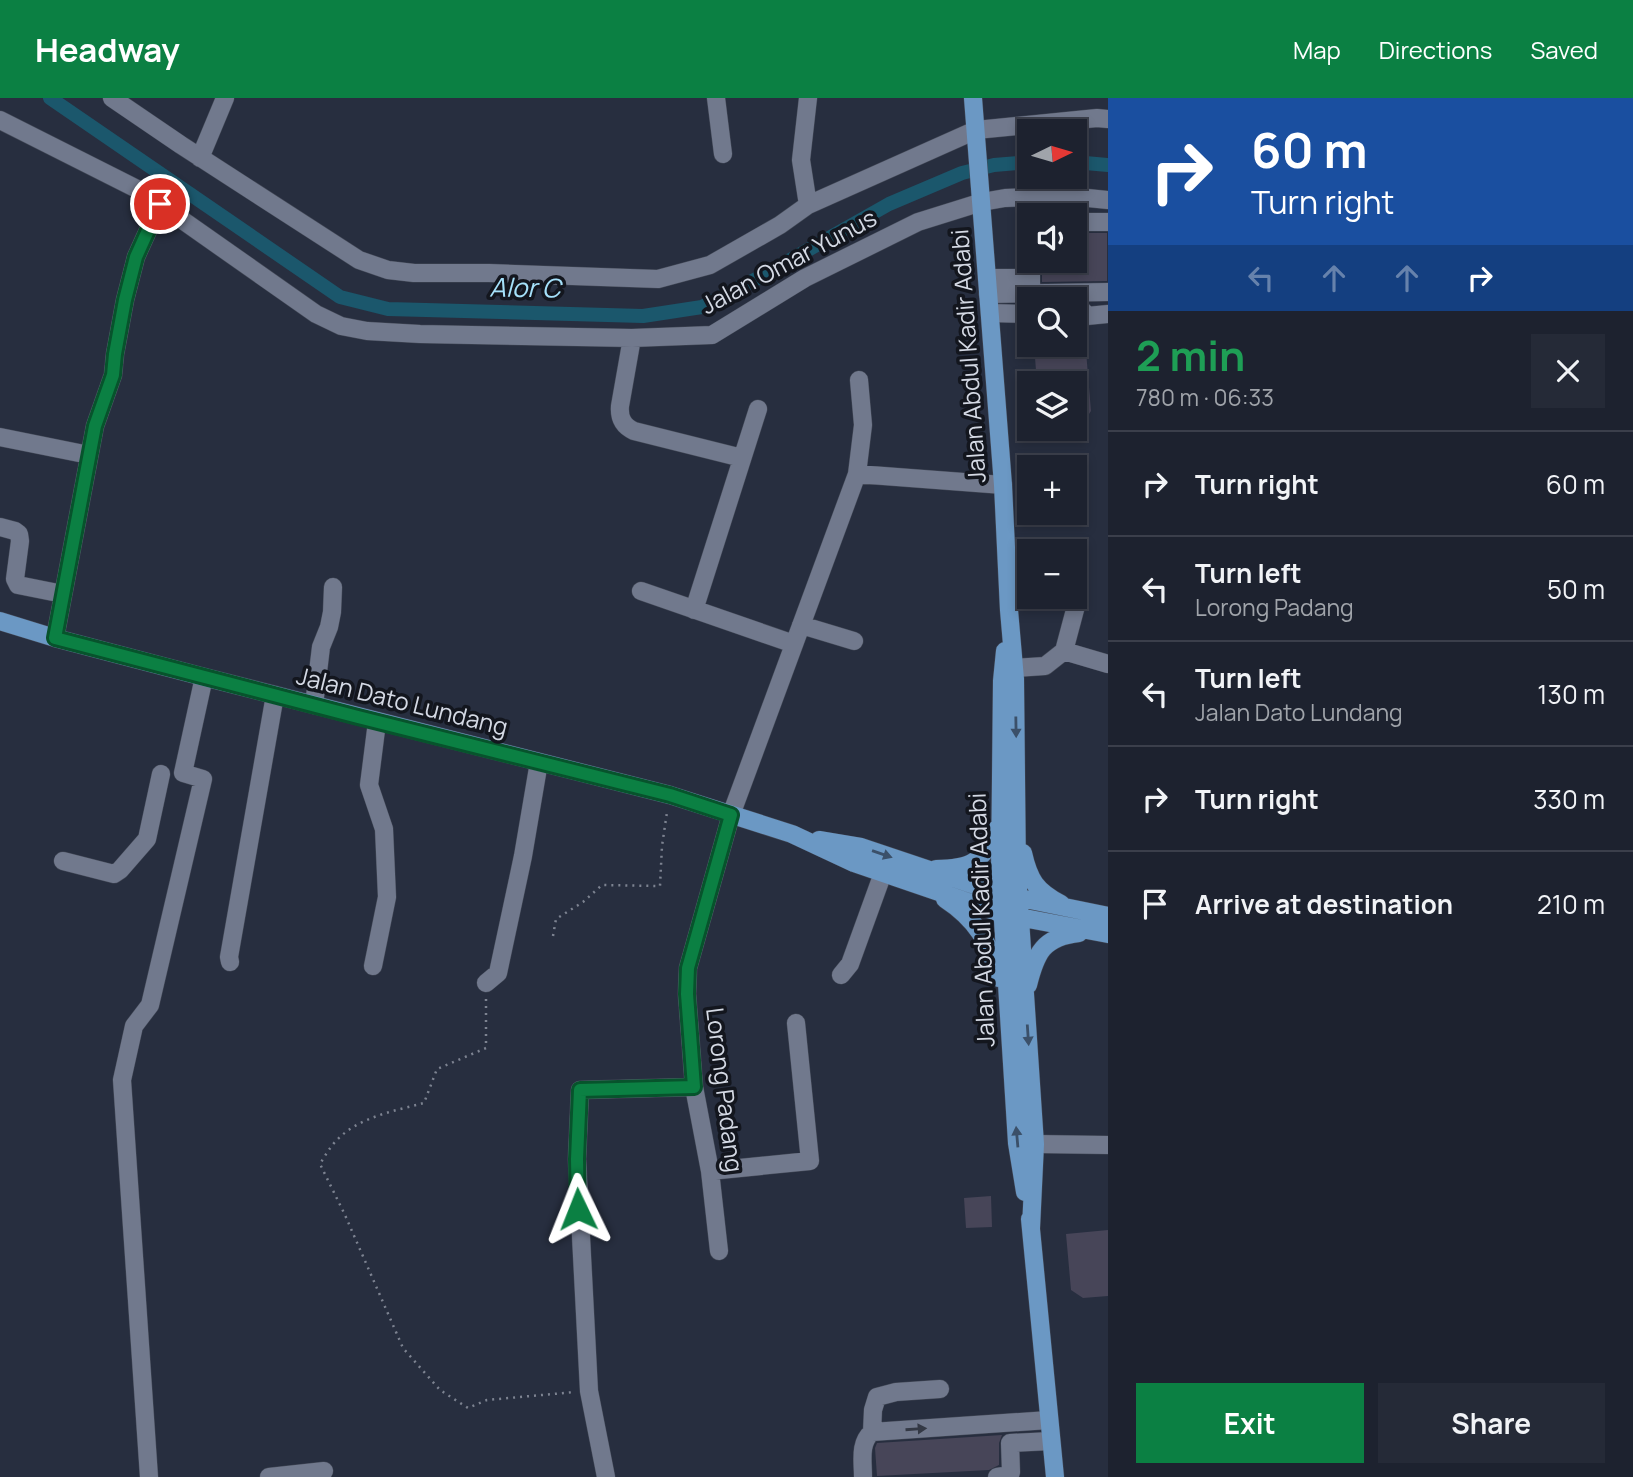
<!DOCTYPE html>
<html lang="en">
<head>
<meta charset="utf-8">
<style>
	:root { --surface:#1d222f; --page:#252a37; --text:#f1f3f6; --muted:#a0a4aa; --line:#3b3f4b; --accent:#0b8043 }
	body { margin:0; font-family:Manrope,sans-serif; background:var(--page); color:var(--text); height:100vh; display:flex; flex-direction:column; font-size:26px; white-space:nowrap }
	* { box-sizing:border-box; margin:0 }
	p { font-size:23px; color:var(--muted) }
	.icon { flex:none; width:38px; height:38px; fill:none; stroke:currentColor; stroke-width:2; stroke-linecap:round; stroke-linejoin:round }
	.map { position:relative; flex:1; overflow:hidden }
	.sheet { display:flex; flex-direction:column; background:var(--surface); width:525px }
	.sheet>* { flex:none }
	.guide { background:#1a4fa0; color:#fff; overflow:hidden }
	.needle { width:46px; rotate:85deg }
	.buttons { position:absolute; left:1017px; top:21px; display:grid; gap:14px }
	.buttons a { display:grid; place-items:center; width:70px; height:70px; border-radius:0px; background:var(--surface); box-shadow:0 4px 10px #0003,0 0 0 2px var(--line); font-size:35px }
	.pin { position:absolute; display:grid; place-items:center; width:60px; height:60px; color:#fff; margin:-30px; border:4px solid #fff; border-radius:50%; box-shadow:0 2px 7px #0007 }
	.me { position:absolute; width:77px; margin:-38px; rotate:358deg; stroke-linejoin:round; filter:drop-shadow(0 0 5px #0008) }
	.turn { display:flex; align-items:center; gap:24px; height:147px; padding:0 28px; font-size:32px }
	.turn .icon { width:91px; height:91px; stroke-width:2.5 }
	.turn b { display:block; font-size:49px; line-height:60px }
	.lanes { display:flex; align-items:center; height:66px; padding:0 28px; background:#0003; justify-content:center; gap:35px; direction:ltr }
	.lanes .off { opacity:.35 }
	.round { display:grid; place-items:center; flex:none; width:74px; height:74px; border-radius:0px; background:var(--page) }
	.headline { display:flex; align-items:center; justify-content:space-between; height:119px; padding:0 28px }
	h1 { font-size:42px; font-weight:700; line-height:52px; color:#1e9e55 }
	.action { display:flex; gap:14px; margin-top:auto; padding:14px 28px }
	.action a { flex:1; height:80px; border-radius:0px; background:var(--accent); color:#fff; font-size:28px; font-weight:700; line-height:80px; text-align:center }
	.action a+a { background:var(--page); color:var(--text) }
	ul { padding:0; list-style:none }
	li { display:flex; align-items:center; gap:21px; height:105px; padding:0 28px; border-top:2px solid var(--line) }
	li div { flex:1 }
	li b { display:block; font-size:26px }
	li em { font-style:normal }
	header { display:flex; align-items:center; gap:42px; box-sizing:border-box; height:98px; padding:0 35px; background:var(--accent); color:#fff }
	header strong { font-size:33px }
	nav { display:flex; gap:38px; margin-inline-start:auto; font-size:24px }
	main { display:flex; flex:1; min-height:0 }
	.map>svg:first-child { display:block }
</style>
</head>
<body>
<header>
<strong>Headway</strong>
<nav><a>Map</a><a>Directions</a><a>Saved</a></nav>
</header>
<main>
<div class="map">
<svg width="1108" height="1379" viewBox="0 0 1108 1379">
	<rect width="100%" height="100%" fill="#272e3f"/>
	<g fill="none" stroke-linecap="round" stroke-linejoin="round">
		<!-- canal -->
		<path stroke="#1b576c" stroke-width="14" d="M50,0L340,199L388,211L643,218L702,209L762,178L889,106L962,75L994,67L1029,64
			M1074,64L1108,67"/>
	</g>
	<!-- building -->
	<path fill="#474558" d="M1074,135H1107V183L1042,184V163H1074Z
		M1074,224H1078L1084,229L1091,313L1087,319L1074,320V285H1037L1034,247H1074Z
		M991,1098L992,1129L966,1130L964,1100Z
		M1108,1132V1198L1083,1200L1071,1192L1066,1136Z
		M1002,1337L999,1345V1367L989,1372L877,1378L875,1350L877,1345Z"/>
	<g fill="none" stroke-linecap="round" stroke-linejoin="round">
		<defs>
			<path id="minor" d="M112,0L181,47L359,162L388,172L414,175H489L658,181L710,167L780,127L808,107L976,32L1097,20L1108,21
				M716,0L723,56
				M0,22L141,93L316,216L341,228L367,233L420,236L632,240L712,237L805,180L918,124L982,104L1005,100L1068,98L1108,102
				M200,60L225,0
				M808,107L801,62L808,0
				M1074,124H1108
				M1031,163V191
				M987,180H1031
				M988,196L1108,194
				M1074,213H1083L1087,218L1108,216
				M990,215L1029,216
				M632,240L620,308C619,320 623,328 634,333L742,360
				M0,339L89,357
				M857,376L1003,387
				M0,429L15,433L19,436L20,443L15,481L18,487L63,496
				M641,493L794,546
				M694,512L758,311
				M801,527L854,543
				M55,540L95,328L113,277L115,256L125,202L136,159L160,106
				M1064,553L1076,508
				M1014,570L1045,568L1064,553L1108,566
				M314,607L321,549L329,529L332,514L333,489
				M63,763L110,775L114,776L120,772L147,741L161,676
				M230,864L229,859L275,597
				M373,868L387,799L384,731L369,687L377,624
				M841,877L850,866L883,775
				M486,885L498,875L523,758L539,664
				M1035,1046L1108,1047
				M710,1073L810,1063L796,925
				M719,1153L710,1073L694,989L687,896L688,870L731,717L857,376L863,327L859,282
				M872,1334L873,1312L877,1299L896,1294L940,1291
				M149,1379L122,982L134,928L150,907L203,681L183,675L204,579
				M269,1379L324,1373
				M606,1379L589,1293L577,1061L580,992L694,989
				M863,1379C863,1363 859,1345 872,1334L1049,1322
				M997,1379L1010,1377L1011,1374L1010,1345L1051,1343"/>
			<path id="major" d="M973,0L1003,387L1009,512L1015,581L1017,776L1035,1046L1031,1130
				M0,523L55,540L204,579L670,697L792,736L854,765L1003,816L1108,836
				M1005,553L1002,583L1000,775L1017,1045L1025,1094
				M819,742L861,749L1001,796L1108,818
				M1023,755C1029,782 1036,793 1061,806
				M936,771C972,771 982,764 997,731
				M945,801C977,822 989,844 999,880
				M1028,887C1036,855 1043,839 1079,835
				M1030,1121L1055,1379"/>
		</defs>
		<!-- minor casing -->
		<use href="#minor" stroke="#434957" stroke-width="19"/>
		<!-- major casing -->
		<use href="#major" stroke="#434957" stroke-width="19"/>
		<!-- path -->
		<path stroke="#7d8391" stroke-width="2.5" stroke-dasharray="2 5" stroke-linecap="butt" d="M553,838L556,821L583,804L602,787L660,788L662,748L667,714
			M486,901V950L437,971L424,1005C394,1013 358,1019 336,1043C330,1049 325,1058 320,1066L345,1117L403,1250L440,1292L468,1310L487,1302L575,1294"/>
		<!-- minor -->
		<use href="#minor" stroke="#71798d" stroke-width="18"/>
		<!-- major -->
		<use href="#major" stroke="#6b98c4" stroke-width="18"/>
	</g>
	<!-- one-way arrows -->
	<defs><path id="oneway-solid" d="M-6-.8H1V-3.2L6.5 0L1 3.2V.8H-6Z" transform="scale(1.75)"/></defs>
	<g fill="#3b5069">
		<use href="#oneway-solid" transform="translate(1016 629) rotate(89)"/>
		<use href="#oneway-solid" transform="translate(882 756) rotate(19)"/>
		<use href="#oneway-solid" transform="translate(1028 937) rotate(86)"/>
		<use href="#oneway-solid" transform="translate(1017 1039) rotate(-95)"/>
	</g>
	<use fill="#343945" href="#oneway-solid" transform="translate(916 1331) rotate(-4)"/>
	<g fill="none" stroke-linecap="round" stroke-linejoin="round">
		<defs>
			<path id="route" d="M160,106L136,159L125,202L115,256L113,277L95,328L55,540L358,619L670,697L731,717L688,870L687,896L694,989L580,992L577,1061L578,1111"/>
		</defs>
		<!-- route casing -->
		<use href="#route" stroke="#07532c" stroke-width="18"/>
		<!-- route -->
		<use href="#route" stroke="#0b8043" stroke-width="12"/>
	</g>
	<g text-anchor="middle" stroke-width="7" stroke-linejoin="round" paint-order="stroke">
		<!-- street labels -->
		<g font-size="24" fill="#d4d9e4" stroke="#13161e">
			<text transform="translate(789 164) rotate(-28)" y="8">Jalan Omar Yunus</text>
			<text transform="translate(969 258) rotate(-94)" y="8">Jalan Abdul Kadir Adabi</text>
			<text transform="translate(402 604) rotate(14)" y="8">Jalan Dato Lundang</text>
			<text transform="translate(982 822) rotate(-92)" y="8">Jalan Abdul Kadir Adabi</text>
			<text transform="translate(724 992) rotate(83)" y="8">Lorong Padang</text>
		</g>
		<!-- water labels -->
		<g font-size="26" font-style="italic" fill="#a5e1fa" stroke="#13161e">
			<text transform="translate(525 190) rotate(1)" y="9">Alor C</text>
		</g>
	</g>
</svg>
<div class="buttons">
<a><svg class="needle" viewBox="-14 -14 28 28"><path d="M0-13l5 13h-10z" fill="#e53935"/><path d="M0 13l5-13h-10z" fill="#a0a4aa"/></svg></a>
<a><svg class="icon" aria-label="sound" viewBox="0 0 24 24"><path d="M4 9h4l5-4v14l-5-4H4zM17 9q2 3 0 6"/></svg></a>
<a><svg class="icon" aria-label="search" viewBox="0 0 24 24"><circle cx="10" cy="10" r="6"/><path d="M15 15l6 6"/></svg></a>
<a><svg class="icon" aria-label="layers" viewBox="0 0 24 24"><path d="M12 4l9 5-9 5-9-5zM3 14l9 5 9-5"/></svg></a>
<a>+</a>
<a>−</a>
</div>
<div class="pin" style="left:160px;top:106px;background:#d93025"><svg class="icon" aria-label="arrive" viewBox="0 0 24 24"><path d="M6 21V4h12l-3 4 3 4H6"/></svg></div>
<svg class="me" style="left:578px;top:1111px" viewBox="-20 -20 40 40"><path d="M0-17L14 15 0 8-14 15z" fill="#0b8043" stroke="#fff" stroke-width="4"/></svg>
</div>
<section class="sheet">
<div class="guide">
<div class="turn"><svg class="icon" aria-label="right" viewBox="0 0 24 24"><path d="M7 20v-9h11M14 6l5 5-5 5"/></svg><div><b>60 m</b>Turn right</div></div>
<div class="lanes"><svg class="icon off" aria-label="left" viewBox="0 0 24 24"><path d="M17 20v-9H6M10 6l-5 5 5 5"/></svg><svg class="icon off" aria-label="ahead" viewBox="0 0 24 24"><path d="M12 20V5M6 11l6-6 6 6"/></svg><svg class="icon off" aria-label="ahead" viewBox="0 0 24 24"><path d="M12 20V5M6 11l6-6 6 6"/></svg><svg class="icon" aria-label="right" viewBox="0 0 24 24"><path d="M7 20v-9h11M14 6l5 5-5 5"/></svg></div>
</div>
<div class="headline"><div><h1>2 min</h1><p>780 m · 06:33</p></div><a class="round"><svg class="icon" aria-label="close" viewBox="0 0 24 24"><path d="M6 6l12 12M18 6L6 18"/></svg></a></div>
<ul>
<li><svg class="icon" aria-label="right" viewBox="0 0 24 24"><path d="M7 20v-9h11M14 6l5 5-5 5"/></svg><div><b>Turn right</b></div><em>60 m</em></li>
<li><svg class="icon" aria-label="left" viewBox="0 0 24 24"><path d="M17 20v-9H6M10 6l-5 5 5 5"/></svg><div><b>Turn left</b><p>Lorong Padang</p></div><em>50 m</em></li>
<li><svg class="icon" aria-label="left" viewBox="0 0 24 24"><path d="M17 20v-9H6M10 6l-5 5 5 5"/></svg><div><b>Turn left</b><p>Jalan Dato Lundang</p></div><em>130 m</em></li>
<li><svg class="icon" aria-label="right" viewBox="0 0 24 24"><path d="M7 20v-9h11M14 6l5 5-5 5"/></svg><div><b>Turn right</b></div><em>330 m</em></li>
<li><svg class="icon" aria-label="arrive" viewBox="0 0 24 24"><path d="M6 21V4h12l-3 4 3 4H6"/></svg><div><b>Arrive at destination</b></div><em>210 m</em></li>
</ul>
<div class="action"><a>Exit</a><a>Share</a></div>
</section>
</main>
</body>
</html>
